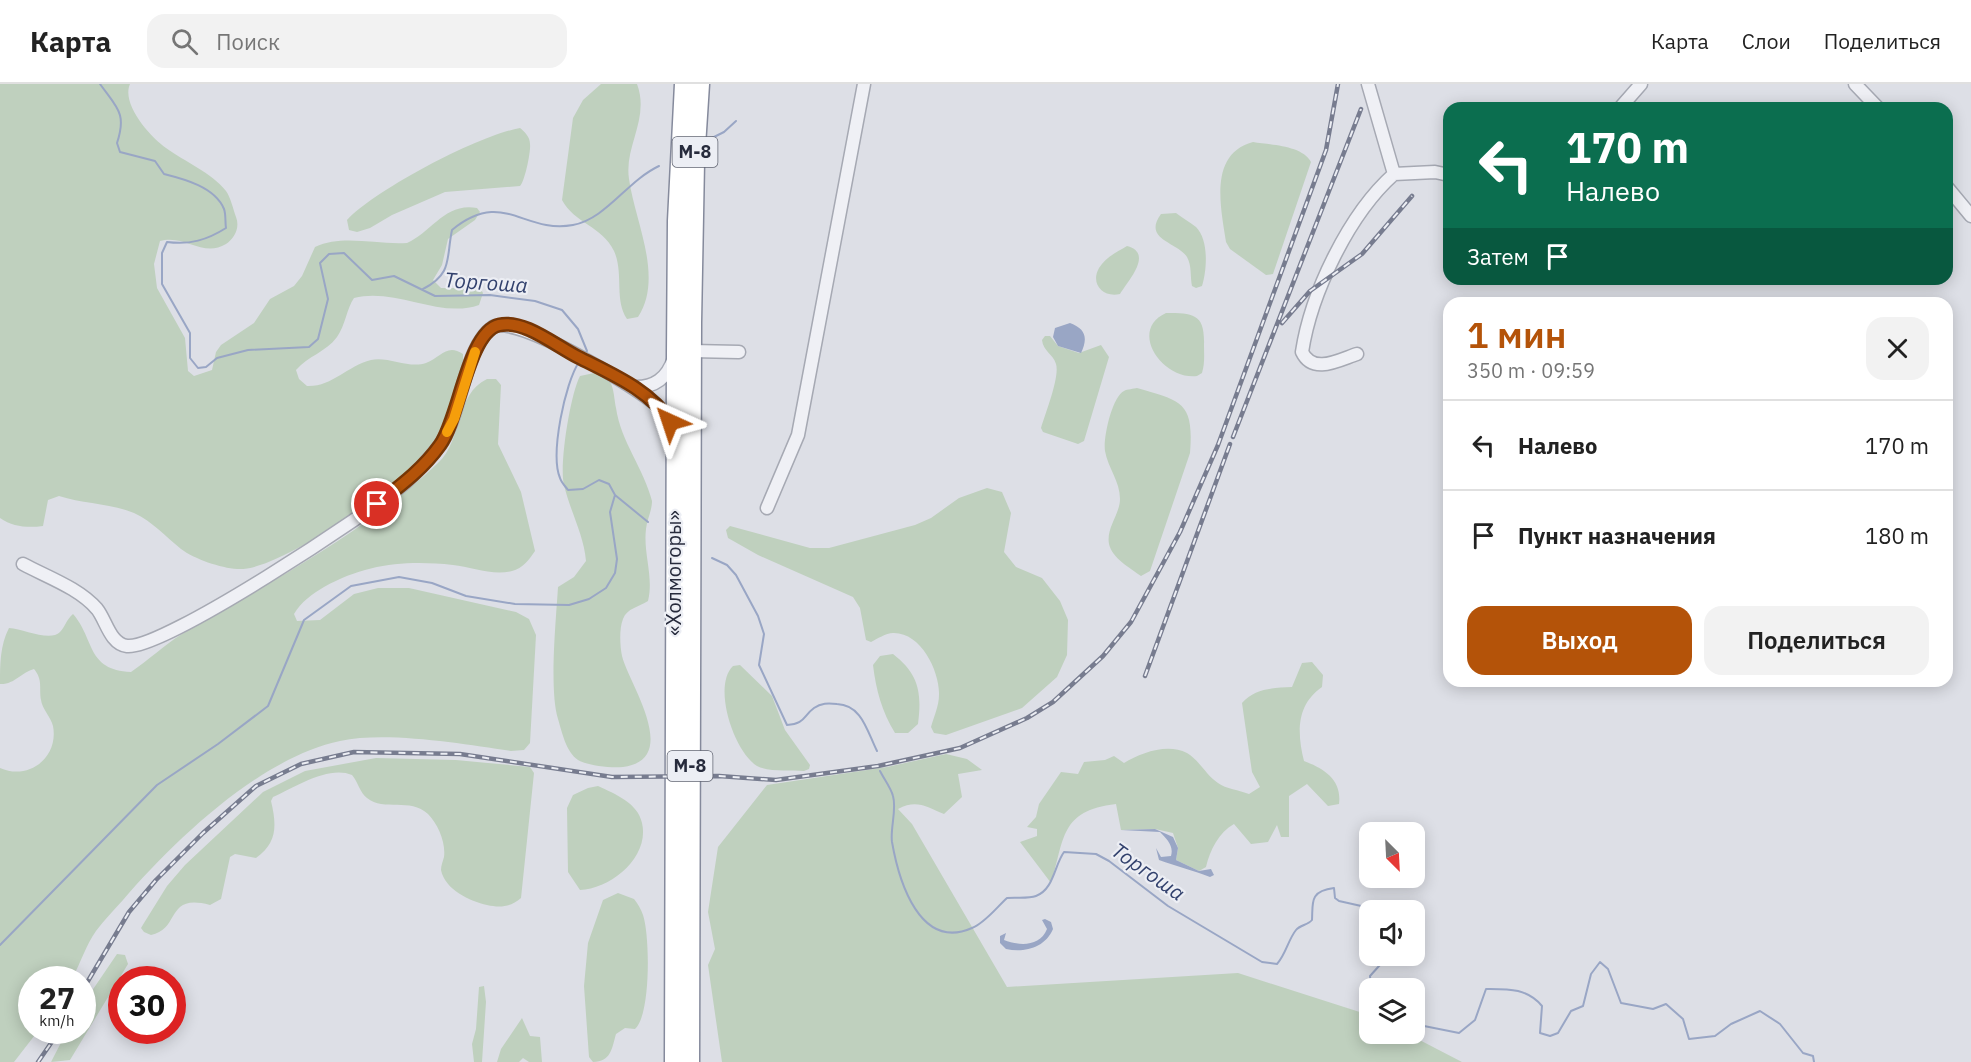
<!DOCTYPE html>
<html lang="ru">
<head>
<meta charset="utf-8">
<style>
	:root { --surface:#fff; --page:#f2f2f2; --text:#222; --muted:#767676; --line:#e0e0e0; --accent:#b45309 }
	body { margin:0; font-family:"IBM Plex Sans",sans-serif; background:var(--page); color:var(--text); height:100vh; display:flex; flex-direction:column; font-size:22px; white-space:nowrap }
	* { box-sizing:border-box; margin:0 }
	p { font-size:20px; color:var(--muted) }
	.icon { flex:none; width:33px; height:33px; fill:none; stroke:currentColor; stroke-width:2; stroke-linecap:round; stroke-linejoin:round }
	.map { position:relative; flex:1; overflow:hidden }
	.side { position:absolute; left:1443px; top:213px; width:510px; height:390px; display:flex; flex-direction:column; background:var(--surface); border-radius:18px; box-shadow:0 3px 15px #0003 }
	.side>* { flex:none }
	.top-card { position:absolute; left:1443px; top:18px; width:510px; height:183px; border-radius:18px; box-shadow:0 3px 15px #0003; background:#0b6e4f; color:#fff; overflow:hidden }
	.needle { width:39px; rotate:156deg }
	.tools { position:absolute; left:1359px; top:738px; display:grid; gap:12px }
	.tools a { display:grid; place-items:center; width:66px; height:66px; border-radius:12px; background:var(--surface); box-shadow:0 3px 15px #0003; font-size:30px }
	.speed { position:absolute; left:18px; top:882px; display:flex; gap:12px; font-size:30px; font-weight:700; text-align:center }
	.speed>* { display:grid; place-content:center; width:78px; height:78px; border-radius:50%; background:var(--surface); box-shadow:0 3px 15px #0003; line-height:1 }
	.speed small { font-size:15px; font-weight:400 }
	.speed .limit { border:9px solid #d22; background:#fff; color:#111 }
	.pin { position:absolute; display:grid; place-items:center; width:51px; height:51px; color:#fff; margin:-26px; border:3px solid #fff; border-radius:50%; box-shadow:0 2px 6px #0007 }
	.me { position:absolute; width:66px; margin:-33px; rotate:318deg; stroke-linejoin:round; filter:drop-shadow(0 0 4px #0008) }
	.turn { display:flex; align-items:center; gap:21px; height:126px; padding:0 24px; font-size:27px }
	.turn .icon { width:78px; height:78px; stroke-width:2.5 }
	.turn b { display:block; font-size:42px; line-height:51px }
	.then { display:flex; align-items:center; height:57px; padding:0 24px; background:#0003; gap:12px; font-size:22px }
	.round { display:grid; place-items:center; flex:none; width:63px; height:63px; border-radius:18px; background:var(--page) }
	.headline { display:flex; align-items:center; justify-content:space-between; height:102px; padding:0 24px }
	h1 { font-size:36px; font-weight:600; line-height:45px; color:var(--accent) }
	.action { display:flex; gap:12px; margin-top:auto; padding:12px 24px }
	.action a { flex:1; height:69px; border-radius:18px; background:var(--accent); color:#fff; font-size:24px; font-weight:600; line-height:69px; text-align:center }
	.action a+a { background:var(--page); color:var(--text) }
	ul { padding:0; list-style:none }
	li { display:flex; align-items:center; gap:18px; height:90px; padding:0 24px; border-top:2px solid var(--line) }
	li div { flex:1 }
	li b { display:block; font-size:22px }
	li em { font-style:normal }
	header { display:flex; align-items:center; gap:36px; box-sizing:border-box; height:84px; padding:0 30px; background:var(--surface); border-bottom:2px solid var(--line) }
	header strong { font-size:28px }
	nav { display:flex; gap:33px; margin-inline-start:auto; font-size:21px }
	.search { width:420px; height:54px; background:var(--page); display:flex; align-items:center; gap:15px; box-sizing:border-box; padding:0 21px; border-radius:18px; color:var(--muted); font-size:22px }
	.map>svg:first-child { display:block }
</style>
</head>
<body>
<header>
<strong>Карта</strong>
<div class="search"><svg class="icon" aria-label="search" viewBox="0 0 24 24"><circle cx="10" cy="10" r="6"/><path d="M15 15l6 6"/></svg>Поиск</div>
<nav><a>Карта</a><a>Слои</a><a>Поделиться</a></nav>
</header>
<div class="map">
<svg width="1971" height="978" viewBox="0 0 1971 978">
	<rect width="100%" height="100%" fill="#dddfe6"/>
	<!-- green -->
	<path fill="#bfd0be" d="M0,0H130C121,20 150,53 166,64C185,78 211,88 226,107C231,114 233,125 236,133C240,143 235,154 226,160C203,174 185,150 160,157L154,180L157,204L185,254L188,287L194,292L212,286L216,268L221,261L254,239L270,215L294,202L302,192L315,163C343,150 376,161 407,159C432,148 445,118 477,124L480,128L475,136L448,155L442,181L433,196L441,204H480L483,209L479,221C440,235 395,203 354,214C347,224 345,242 337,253C326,268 308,272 296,286L299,295L307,302C332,303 347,282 371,276C388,272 409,285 426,279C441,273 447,259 463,270V283C454,308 446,336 433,359C411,395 279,489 237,485C221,484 194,475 181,465C165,452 153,438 134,429C110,419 83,420 59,412L48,416L43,442C28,444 13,443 0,434Z
		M601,0H637C650,35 624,62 629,95C635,138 664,193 638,233L627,235C614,216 624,189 614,167C602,142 574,139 562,116L573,34L583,16Z
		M520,44C525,48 530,53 530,60C531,67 525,97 520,102L445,108L392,131L370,144L357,148L349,146L347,136C377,105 477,52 520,44Z
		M1253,58C1270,61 1302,61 1311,78L1273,190L1266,191L1230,165L1226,158C1221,124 1208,70 1253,58Z
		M1176,129C1182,134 1190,138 1196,143C1209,156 1207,186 1202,202L1196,204L1192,202C1190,192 1192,182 1187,173C1178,158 1142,156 1161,130Z
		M1127,162C1154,169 1128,197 1120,210C1103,214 1090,200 1099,184C1106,173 1117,168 1127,162Z
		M1166,229C1194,229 1205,230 1204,261C1204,271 1205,279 1202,289L1197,292C1162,296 1128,246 1166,229Z
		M1045,252H1050L1058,262L1079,269L1101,261L1109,273L1084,357L1078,360L1043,348L1041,344C1045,330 1060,293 1056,280C1053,270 1043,267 1042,256Z
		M599,288C615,296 613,309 616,324C621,358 644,385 652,417C652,427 647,435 646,445C643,469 654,493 648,517C639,523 627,524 623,535C619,545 620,562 622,572C629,600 682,675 623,683C610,684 589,682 578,676C566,668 562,648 558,635C549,606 556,536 558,503L574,493L586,477C584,451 570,427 564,401C559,382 570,311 580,292Z
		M487,295H496L501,301L498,360L521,408L535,467C529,476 523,484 512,487C493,492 471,483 453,481C405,476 366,480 324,503C312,510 301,518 294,530L297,537L320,536L354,510L378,504H409L516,528L529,535L536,551L530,659L524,666L511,667C462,660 388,647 340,657C260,674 175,756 123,816C114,826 104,836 96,847C86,861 80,880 72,895L32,896V946L38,947L14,978H0V684C29,697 59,673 53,642C51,633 42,625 41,616C39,603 43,596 34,585C22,588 14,601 0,600C0,581 0,561 9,544C24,545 50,558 60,548C65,543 66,536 73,530C95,555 86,586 131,588C149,576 164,561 182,550C270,498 363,450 438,379C463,356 455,310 487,295Z
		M1137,304C1182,317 1194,318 1190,369L1150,487L1141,492C1130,484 1112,474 1109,460C1106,444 1120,430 1120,415C1120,397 1108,384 1105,367C1103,354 1112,313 1124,307C1127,305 1134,305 1137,304Z
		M987,404L1002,408L1011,429L1004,468L1016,483L1042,494L1060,517L1068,536L1067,571L1057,593L1022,624L946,651L934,649L931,643C934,632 939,622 939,611C940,588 921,548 893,549C886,549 877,555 871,558L866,556L860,524L853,513L758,471L728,454L726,446L730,442L810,464H829L915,441L931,434L959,414Z
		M893,570C919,590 922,609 918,640L908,649H895C882,628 876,606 873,581L880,572Z
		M1312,578L1323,591L1322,603C1296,621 1297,649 1304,677C1325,685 1342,696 1339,720L1328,722L1307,700L1289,712V753H1281L1277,741L1268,758L1251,760L1234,740C1219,748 1210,766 1206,783L1199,787L1176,776L1178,764L1173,749L1155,745L1121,746L1116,720C1059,727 1065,755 1051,799L1020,758L1037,752V745L1027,743L1036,733L1039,720L1061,688L1078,690L1084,678L1105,676L1114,672L1124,679C1141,669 1167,659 1187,669C1199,676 1206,691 1218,699C1226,705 1239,706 1249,710L1260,703L1252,688L1242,619C1255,604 1273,604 1292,603L1302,579Z
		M740,581L772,612L785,646L810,681L809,685L804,687C791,686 769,688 757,682C734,668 712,602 733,582Z
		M946,670L967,675L982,686L958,690L962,713L944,730C926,723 917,715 898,725L912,740L1007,903L1238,889L1369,931L1370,950H1408L1462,978H722L708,881L715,865L708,828L718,763L767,701L887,683Z
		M376,674L456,676L530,683L534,689L521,814C511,823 500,824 487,821C470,817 445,806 441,786C441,781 443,777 444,773C446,759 438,740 428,730C410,713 384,728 367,714C360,709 358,698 352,691C329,681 295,703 273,713L271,717C277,742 277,759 256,774L235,770L230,773L221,815L210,821C165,809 181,845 151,851L144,848L141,844L144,839L167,802L185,781L263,708L305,687Z
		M598,702C615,710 638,719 642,739C650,773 611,805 580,806L568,788L567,724L573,711L588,704Z
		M618,809L634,815C638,820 641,825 643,831C650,851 651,931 635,945L625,944L616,950C612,964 611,978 593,978L589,973L584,902L588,859L603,816Z
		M117,870L125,871L128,880L70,976L51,978L67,947L82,946L83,920Z
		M484,902L486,918L482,978H474L472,960L476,945L479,903Z
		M522,934L530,952L540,953L542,978H529L523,974L519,978H497L501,965Z"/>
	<!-- water -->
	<path fill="#99a6c5" d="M1070,239C1086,245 1088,254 1081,269L1058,262L1053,253L1055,244Z
		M1155,745L1173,753L1178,764L1176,776L1199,787L1211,785L1214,791L1210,793C1192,786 1176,782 1159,776L1156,764L1161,773L1171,772C1174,762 1167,755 1160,748L1121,746Z
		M1045,835L1051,838L1053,845C1045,864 1024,869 1006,865L1000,859V852L1006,849L1004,856C1019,862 1040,863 1047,845L1042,836Z"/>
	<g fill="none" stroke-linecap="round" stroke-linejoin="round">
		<!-- stream -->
		<path stroke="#99a6c5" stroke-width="2" d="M100,0C117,24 127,29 117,59L120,68L155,77L164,90C184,95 215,103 224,125C226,130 225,138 226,144C207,156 190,161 167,158L162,169V200L190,249V274L198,284L206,283L217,274L248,266L309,263L318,255L328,215L320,179L329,170L344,169L372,196L394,192L435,212L490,211L535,217L562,226L578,245L587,267L584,271
			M712,54L724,48L736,37
			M423,205C453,190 446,174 452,146C503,104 523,150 573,141C606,135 627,97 659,82
			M579,278C565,299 550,370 560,394C561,398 565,402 568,406L583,405L599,396L609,400L615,411L648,438
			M712,474L727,481L736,491L758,532L764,550L759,581L787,641C805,640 803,632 814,624C821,619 828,619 837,620C862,621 867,647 877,667
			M880,687C884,695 891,704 893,712C897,726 890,744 892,758C899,798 920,867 972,844C985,839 997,823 1007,814C1015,813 1028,815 1036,812C1054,805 1054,782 1064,768L1096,770L1109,777L1168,822L1262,878L1277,880C1286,870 1288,856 1296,846C1300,841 1308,841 1312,836C1313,819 1309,807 1334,804L1335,814L1339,817L1379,826
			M0,861L157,701L218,660L268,622L304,536L351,502L399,493L432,499L466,512L515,520L569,521L589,515L606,504L615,489L617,475L610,428L615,411
			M1371,904L1370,892L1388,872
			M1414,940L1459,949L1475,936L1486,905C1508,905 1527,904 1542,922L1540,949L1550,952L1558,949L1571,927L1583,922L1591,890L1600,878L1608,885L1621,919L1653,925L1666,920L1683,935L1689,955L1715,952L1731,940L1760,927L1780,940L1803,969L1813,972L1814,978"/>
		<defs>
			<path id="minor" d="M1368,0L1394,90
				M1855,0L1878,24
				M1620,24L1641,0
				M1947,103L1971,132
				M692,267L739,268
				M1357,270C1339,276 1313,291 1302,268C1311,209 1349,130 1394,90L1435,88L1449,91
				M633,303C654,304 667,295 674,274
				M767,424L798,351L864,0
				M23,480C47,493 79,504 97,525C106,536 110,560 127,562C163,566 371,428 406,398C418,387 430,374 440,361C462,331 464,262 493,243C515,229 639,304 660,324C667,330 670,338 673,347"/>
			<path id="highway" d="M674,978L676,269L677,137L684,0
				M690,978L692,239L695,78L700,0"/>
		</defs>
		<!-- minor casing -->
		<use href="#minor" stroke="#a6a9b3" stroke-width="15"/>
		<!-- highway casing -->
		<use href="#highway" stroke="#858a9c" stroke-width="21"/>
		<!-- minor -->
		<use href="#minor" stroke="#eff0f5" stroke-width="12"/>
		<!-- highway -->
		<use href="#highway" stroke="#fff" stroke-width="18"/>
		<defs>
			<path id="rail" d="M1282,239L1310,207L1362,170L1412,112
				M1233,353L1361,25
				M1145,592L1230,360
				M82,907L129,828L156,796L203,749L256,702L301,680L354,668L460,670L612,693L719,692L776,696L878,682L960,664L1027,634L1053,618L1103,572L1131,538L1180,448L1218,361L1326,66L1338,0
				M38,978L60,946"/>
		</defs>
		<!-- rail casing -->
		<use href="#rail" stroke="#777c8f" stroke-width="4.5"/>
		<!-- rail -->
		<use href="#rail" stroke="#eceef4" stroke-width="2" stroke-dasharray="7" stroke-linecap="butt"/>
	</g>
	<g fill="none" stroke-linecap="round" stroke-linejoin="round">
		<defs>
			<path id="route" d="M377,420C400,402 423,385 440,361C459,335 468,248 499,241C524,235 556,262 578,273C609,289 651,306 670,338"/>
		</defs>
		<!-- route casing -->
		<use href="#route" stroke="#753606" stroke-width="15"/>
		<!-- route -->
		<use href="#route" stroke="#b45309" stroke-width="10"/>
		<!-- slow -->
		<path stroke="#f59e0b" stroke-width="10" d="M447,348L454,335L475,268"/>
	</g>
	<g text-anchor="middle" stroke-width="4.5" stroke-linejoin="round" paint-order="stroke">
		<!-- shield labels -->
		<g fill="#eceef4" stroke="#626673" stroke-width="1.5">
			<rect x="672.5" y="53" width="45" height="30" rx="4.5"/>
			<rect x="667.5" y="667" width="45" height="30" rx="4.5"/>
		</g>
		<g font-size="18" font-weight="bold" fill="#272b3c">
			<text x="695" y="74">М-8</text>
			<text x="690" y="688">М-8</text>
		</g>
		<!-- street labels -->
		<g font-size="20" fill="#272b3c" stroke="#eceef4">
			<text transform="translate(674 489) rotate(-90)" y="7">«Холмогоры»</text>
		</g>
		<!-- water labels -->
		<g font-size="21" font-style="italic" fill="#33426e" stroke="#eceef4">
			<text transform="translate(486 199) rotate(4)" y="7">Торгоша</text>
			<text transform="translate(1148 788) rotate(35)" y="7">Торгоша</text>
		</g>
	</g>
</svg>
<div class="tools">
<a><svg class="needle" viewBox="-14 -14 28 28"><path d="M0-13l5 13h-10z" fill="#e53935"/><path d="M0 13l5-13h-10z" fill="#767676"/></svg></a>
<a><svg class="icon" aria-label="sound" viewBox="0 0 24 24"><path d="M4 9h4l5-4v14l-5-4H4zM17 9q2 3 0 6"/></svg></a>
<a><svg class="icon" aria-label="layers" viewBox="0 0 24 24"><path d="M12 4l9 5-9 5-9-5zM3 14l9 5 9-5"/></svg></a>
</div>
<div class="speed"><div>27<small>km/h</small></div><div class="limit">30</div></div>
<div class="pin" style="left:377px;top:420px;background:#d93025"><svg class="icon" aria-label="arrive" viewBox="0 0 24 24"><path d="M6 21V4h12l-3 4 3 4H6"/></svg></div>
<svg class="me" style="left:670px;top:338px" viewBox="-20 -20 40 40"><path d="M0-17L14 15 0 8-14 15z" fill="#b45309" stroke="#fff" stroke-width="4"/></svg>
<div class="top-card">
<div class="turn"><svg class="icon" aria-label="left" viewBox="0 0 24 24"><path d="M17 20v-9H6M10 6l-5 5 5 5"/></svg><div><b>170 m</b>Налево</div></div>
<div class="then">Затем<svg class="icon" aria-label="arrive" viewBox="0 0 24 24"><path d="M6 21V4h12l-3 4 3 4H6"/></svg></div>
</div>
<section class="side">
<div class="headline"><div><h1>1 мин</h1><p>350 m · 09:59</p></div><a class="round"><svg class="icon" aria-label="close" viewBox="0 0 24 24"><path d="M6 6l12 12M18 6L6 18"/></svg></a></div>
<ul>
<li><svg class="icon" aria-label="left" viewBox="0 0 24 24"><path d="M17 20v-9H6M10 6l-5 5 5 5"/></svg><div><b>Налево</b></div><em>170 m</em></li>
<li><svg class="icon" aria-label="arrive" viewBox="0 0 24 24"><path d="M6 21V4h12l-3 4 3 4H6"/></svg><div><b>Пункт назначения</b></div><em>180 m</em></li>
</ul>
<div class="action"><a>Выход</a><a>Поделиться</a></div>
</section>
</div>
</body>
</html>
